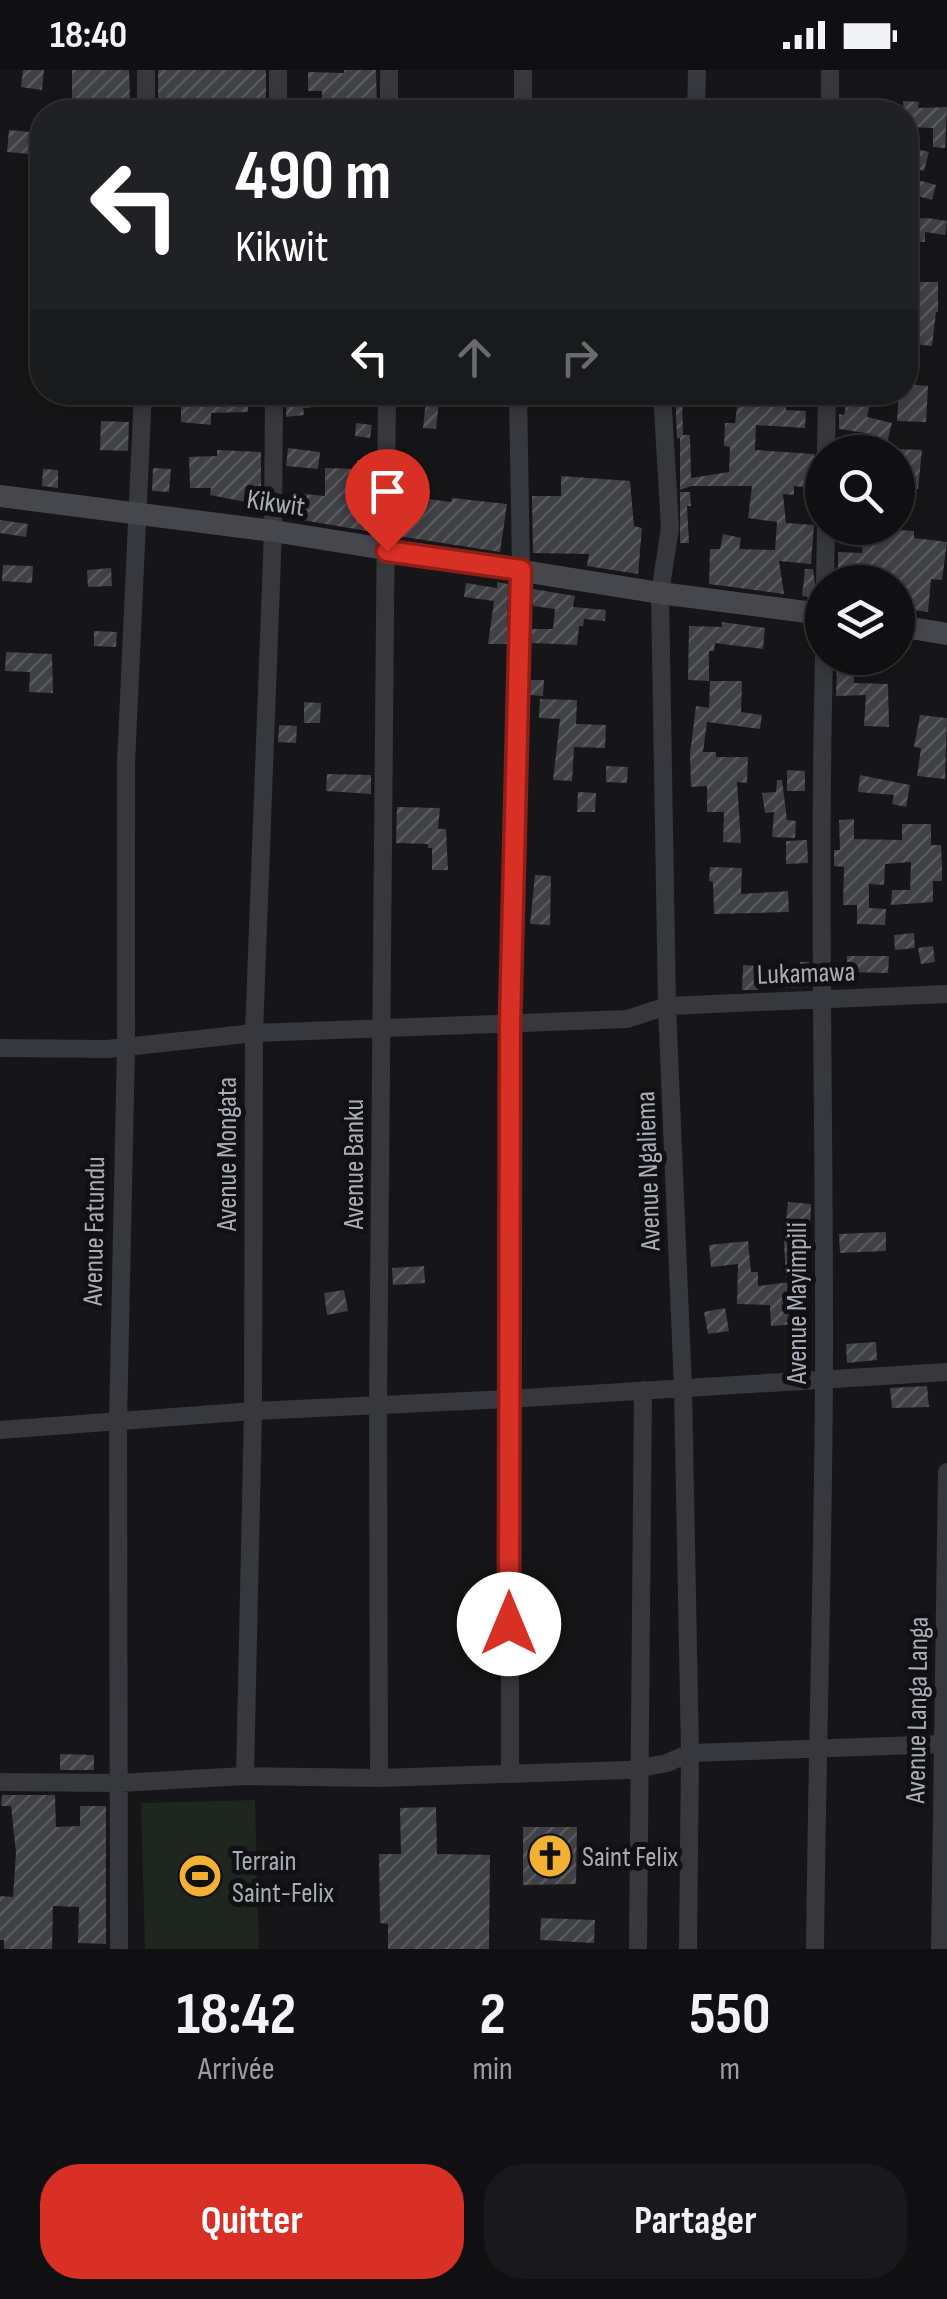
<!DOCTYPE html>
<html lang="fr">
<head>
<meta charset="utf-8">
<style>
	:root { --surface:#101012; --page:#19191b; --text:#f1f3f6; --muted:#9c9d9f; --line:#303032; --accent:#d93025 }
	body { margin:0; font-family:"Sofia Sans Condensed",sans-serif; background:var(--page); color:var(--text); height:100vh; display:flex; flex-direction:column; font-size:38px; white-space:nowrap }
	* { box-sizing:border-box; margin:0 }
	p { font-size:32px; color:var(--muted) }
	.icon { flex:none; width:55px; height:55px; fill:none; stroke:currentColor; stroke-width:2; stroke-linecap:round; stroke-linejoin:round }
	.map { position:relative; height:1879px; overflow:hidden }
	.side { display:flex; flex-direction:column; background:var(--surface); flex:1 }
	.side>* { flex:none }
	.banner { position:absolute; left:30px; top:30px; width:888px; height:305px; border-radius:40px; box-shadow:0 5px 15px #0003,0 0 0 2px var(--line); background:#202124; color:#fff; overflow:hidden }
	.controls { position:absolute; left:805px; top:365px; display:grid; gap:20px }
	.controls a { display:grid; place-items:center; width:110px; height:110px; border-radius:50%; background:var(--surface); box-shadow:0 5px 15px #0003,0 0 0 2px var(--line); font-size:50px }
	.pin { position:absolute; display:grid; place-items:center; width:85px; height:85px; color:#fff; margin:-102px -42px; border-radius:50% 50% 50% 0; rotate:-45deg; box-shadow:0 0 10px #0007 }
	.pin .icon { rotate:45deg }
	.me { position:absolute; width:110px; margin:-55px; rotate:0deg; stroke-linejoin:round; filter:drop-shadow(0 0 8px #0008) }
	.turn { display:flex; align-items:center; gap:35px; height:210px; padding:0 40px; font-size:45px }
	.turn .icon { width:130px; height:130px; stroke-width:2.5 }
	.turn b { display:block; font-size:70px; line-height:85px }
	.lanes { display:flex; align-items:center; height:95px; padding:0 40px; background:#0003; justify-content:center; gap:50px; direction:ltr }
	.lanes .off { opacity:.35 }
	.eta { display:flex; justify-content:space-evenly; align-items:center; height:170px; text-align:center }
	.eta b { font-size:60px; font-weight:700; line-height:70px }
	.cta { display:flex; gap:20px; margin-top:auto; padding:20px 40px }
	.cta a { flex:1; height:115px; border-radius:40px; background:var(--accent); color:#fff; font-size:40px; font-weight:700; line-height:115px; text-align:center }
	.cta a+a { background:var(--page); color:var(--text) }
	.status { display:flex; justify-content:space-between; align-items:center; height:70px; padding:0 50px; background:var(--surface); direction:ltr }
	.status svg { height:28px; fill:currentColor }
	.map>svg:first-child { display:block }
</style>
</head>
<body>
<div class="status"><b>18:40</b><svg viewBox="0 0 49 12"><path d="M0 12V9h3v3zM5 12V6h3v6zM10 12V3h3v9zM15 12V0h3v12zM26 1h20v11H26zM47 4h2v5h-2z"/></svg></div>
<div class="map">
<svg width="947" height="1879" viewBox="0 0 947 1879">
	<defs>
		<pattern id="building-hatch" width="6" height="6" patternUnits="userSpaceOnUse" patternTransform="scale(2.5)"><rect width="6" height="6" fill="#404145"/><path d="M-1 1l2-2M0 6l6-6M5 7l2-2" fill="none" stroke="#595a5e"/></pattern>
	</defs>
	<rect width="100%" height="100%" fill="#161618"/>
	<!-- pitch -->
	<path fill="#1e261f" d="M255,1730L259,1879H145L141,1733Z"/>
	<!-- building -->
	<path fill="url(#building-hatch)" d="M23,0H44L42,20L21,17Z
		M72,0H129L130,29L72,31Z
		M158,0H266V42H229L231,35L199,34L198,42H158Z
		M344,0H376L377,42H321L322,21H308V2L344,3Z
		M903,31L919,32L918,38L947,37L945,78L933,77V58L905,57Z
		M9,60L42,63V85L7,82Z
		M910,77L929,82L924,101L905,96Z
		M914,109L936,115L932,130L910,124Z
		M928,148L947,151L945,165L925,162V172H905V149Z
		M905,212H938V242H936L932,276L905,273Z
		M905,314L928,316L926,352L897,351L899,322H905Z
		M287,322H340L341,328L349,329V334L303,338L304,345L286,347Z
		M427,322H440L436,359L423,358Z
		M675,322H682L683,365H690L691,408L729,402L730,377L724,376L725,353H735L739,322H786V340L806,341L805,358L756,355L755,380L814,384L813,406L822,407V419L794,416V425L783,424L786,453L814,455L811,494L779,491L784,524L709,514L710,479H720L723,464L741,468L739,479L775,480L777,452L748,448L752,416H691L680,420V368H677Z
		M849,322L872,326L867,347L892,353L887,373L871,370L872,364L839,359V344L844,345Z
		M248,330V342L211,343V355L181,352V331Z
		M101,351L129,352L128,381L100,380Z
		M356,353L372,355L370,368L355,366Z
		M288,378L320,382L318,399L286,396Z
		M899,379L922,380L918,419H900Z
		M217,380L261,382V435L210,425L211,418H190L189,387L217,386Z
		M357,390H374L373,462L290,448L293,423L325,426V398L357,399Z
		M153,398L171,399L169,422L152,421Z
		M43,399L58,400V418L42,416Z
		M561,406L630,411L634,456L642,458L638,504L587,496L589,484L533,483L532,426H561Z
		M680,422H690L691,436H687L689,473H680Z
		M452,428L507,434L500,482L398,466L399,432L428,436L429,429L451,432Z
		M0,450L28,454L26,467L0,463Z
		M864,458L914,461V468L947,472L942,510L931,509L928,542L898,538V512H873L874,499L838,498V482L862,483Z
		M3,495L33,496L32,513L2,511Z
		M111,498L112,516L88,517L87,500Z
		M805,499H813L817,528L802,526Z
		M497,512L508,514L507,574H488L494,531L464,527L466,513L497,518Z
		M533,519L575,526L573,537L606,540L605,551L584,549L583,556H579L577,575L532,573V559H553L555,539L533,536Z
		M722,552L765,558L763,579L715,573L714,581H709V611L688,610L689,556L722,557Z
		M94,561L117,562L116,577L94,576Z
		M6,582L52,584L53,623L29,622L30,602L5,601Z
		M837,595H854V613L888,614L889,657L864,656L866,625L836,626Z
		M531,610H544L543,626L530,625Z
		M710,611H742L741,642L762,645L760,659L707,652L703,682H716V687H748L747,713L737,712L741,773L723,772L724,742H707V716L691,717L690,684L696,636L709,638Z
		M540,629L577,630L576,654L606,655L605,678L574,677L572,711L553,710L560,649L539,648Z
		M304,632L321,633L320,653H304Z
		M920,645L947,648L945,709L917,706L921,678L914,677Z
		M279,655L297,656L296,673L278,672Z
		M606,696L628,697L627,713L606,712Z
		M787,700L805,701V721H787Z
		M327,704L371,705V724L326,721Z
		M860,705L910,715L906,737L892,734L894,725L858,722Z
		M777,710H782L787,750L796,751L795,768L772,767L774,742L765,743L762,723L776,722Z
		M578,722L596,723L595,742H577Z
		M397,737L440,738L438,759H446L448,800H432V778H428V774L396,773Z
		M854,749V769L902,770V754H931V775H941L942,796V811H933V832L891,835L892,820H910L911,792L885,794L884,815L869,814V838L886,839L885,855L857,854V835H843L844,797L834,796V780H840L839,750Z
		M807,770L808,793L786,794V771Z
		M710,797L742,798L741,824L788,821L789,842L714,844L713,812L709,811Z
		M535,805L551,806L550,855L530,854Z
		M914,863L915,878L895,880L894,865Z
		M933,876L935,892L921,894L918,878Z
		M847,886H889L888,903L847,902Z
		M800,892H809V917L785,918V904H800Z
		M743,895L759,896L758,920H742Z
		M788,1132L811,1134L809,1206L786,1207L784,1172Z
		M886,1162V1181L840,1183L839,1164Z
		M748,1171L751,1202H758V1216L791,1212L794,1235H806L807,1253L771,1256L770,1235L737,1234L738,1194L711,1197L709,1175Z
		M424,1196L425,1213L393,1215L392,1198Z
		M344,1220L348,1241L327,1245L324,1223Z
		M725,1238L729,1261L708,1264L704,1242Z
		M876,1272L877,1290L847,1293L846,1274Z
		M927,1316L929,1337L892,1338L890,1318Z
		M60,1684L94,1685V1700H60Z
		M2,1725H55L56,1757L80,1756V1736H106V1874L78,1873L79,1837L53,1836L52,1879H4V1870H0V1826L13,1827L16,1783L11,1736H1Z
		M436,1737L437,1784L490,1785L489,1879H388V1854L380,1853L379,1784H401L400,1738Z
		M523,1757H577L576,1814L523,1815Z
		M541,1848L595,1850L594,1873L540,1870Z"/>
	<g fill="none" stroke-linecap="round" stroke-linejoin="round">
		<!-- minor -->
		<path stroke="#37383d" stroke-width="18" d="M146,0V42
			M278,0V42
			M389,42V0
			M523,42V0
			M696,42L697,0
			M830,42V0
			M662,322L670,458L660,523L667,936L683,1318L690,1683L688,1879
			M826,382L827,322
			M825,512L826,458
			M0,978L108,979L254,963L627,949L667,936L947,924
			M0,1360L253,1341L508,1329L947,1302
			M510,1703V955L521,500L518,322
			M245,1706L253,1341L254,963L273,461L274,322
			M379,1708L378,1336L387,322
			M0,1712L119,1713L245,1706L379,1708L629,1700L667,1693L690,1683L947,1674
			M119,1879L118,1353L126,976V693L143,322
			M638,1879L643,1320
			M815,1879C817,1688 823,1496 824,1305C825,1066 818,827 824,588
			M940,1879L947,1402"/>
		<!-- secondary -->
		<path stroke="#45474d" stroke-width="22" d="M0,426L273,461L660,523L822,544
			M898,556L947,564"/>
	</g>
	<g fill="none" stroke-linecap="round" stroke-linejoin="round">
		<defs>
			<path id="route" d="M387,481L521,500L510,954L509,1554"/>
		</defs>
		<!-- route casing -->
		<use href="#route" stroke="#8d1f18" stroke-width="25"/>
		<!-- route -->
		<use href="#route" stroke="#d93025" stroke-width="18"/>
	</g>
	<!-- icons -->
	<defs>
		<symbol id="church-disc" viewBox="-11 -11 22 22"><circle r="9.5" fill="#f2b134" stroke="#111113"/><path d="M-1.2-6h2.4v3.5h3.3v2.4h-3.3V6h-2.4V-.1h-3.3v-2.4h3.3Z" fill="#111"/></symbol>
		<symbol id="stadium-disc" viewBox="-11 -11 22 22"><circle r="9.5" fill="#f2b134" stroke="#111113"/><path d="M0-5a6.5 5 0 1 0 0 10a6.5 5 0 1 0 0-10ZM-3.5-1.8h7v3.6h-7Z" fill="#111"/></symbol>
	</defs>
	<g fill-rule="evenodd">
		<use href="#church-disc" x="525" y="1761" width="50" height="50"/>
		<use href="#stadium-disc" x="175" y="1781" width="50" height="50"/>
	</g>
	<g text-anchor="middle" stroke-width="10" stroke-linejoin="round" paint-order="stroke">
		<!-- street labels -->
		<g font-size="28" fill="#a8adb8" stroke="#111113">
			<text transform="translate(276 432) rotate(8)" y="10">Kikwit</text>
			<text transform="translate(806 902) rotate(-2)" y="10">Lukamawa</text>
			<text transform="translate(226 1084) rotate(-90)" y="10">Avenue Mongata</text>
			<text transform="translate(353 1094) rotate(-90)" y="10">Avenue Banku</text>
			<text transform="translate(647 1101) rotate(-92)" y="10">Avenue Ngaliema</text>
			<text transform="translate(93 1161) rotate(-89)" y="10">Avenue Fatundu</text>
			<text transform="translate(796 1233) rotate(-90)" y="10">Avenue Mayimpili</text>
			<text transform="translate(916 1640) rotate(-89)" y="10">Avenue Langa Langa</text>
		</g>
		<!-- poi labels -->
		<g font-size="28" fill="#a8adb8" stroke="#111113" text-anchor="start">
			<text x="582" y="1796">Saint Felix</text>
			<text x="232" y="1800">Terrain<tspan x="232" dy="32">Saint-Felix</tspan></text>
		</g>
	</g>
</svg>
<div class="controls">
<a><svg class="icon" aria-label="search" viewBox="0 0 24 24"><circle cx="10" cy="10" r="6"/><path d="M15 15l6 6"/></svg></a>
<a><svg class="icon" aria-label="layers" viewBox="0 0 24 24"><path d="M12 4l9 5-9 5-9-5zM3 14l9 5 9-5"/></svg></a>
</div>
<div class="pin" style="left:387px;top:481px;background:#d93025"><svg class="icon" aria-label="arrive" viewBox="0 0 24 24"><path d="M6 21V4h12l-3 4 3 4H6"/></svg></div>
<svg class="me" style="left:509px;top:1554px" viewBox="-20 -20 40 40"><circle r="19" fill="#fff"/><path d="M0-13L10 11 0 6-10 11z" fill="#d93025"/></svg>
<div class="banner">
<div class="turn"><svg class="icon" aria-label="left" viewBox="0 0 24 24"><path d="M17 20v-9H6M10 6l-5 5 5 5"/></svg><div><b>490 m</b>Kikwit</div></div>
<div class="lanes"><svg class="icon" aria-label="left" viewBox="0 0 24 24"><path d="M17 20v-9H6M10 6l-5 5 5 5"/></svg><svg class="icon off" aria-label="ahead" viewBox="0 0 24 24"><path d="M12 20V5M6 11l6-6 6 6"/></svg><svg class="icon off" aria-label="right" viewBox="0 0 24 24"><path d="M7 20v-9h11M14 6l5 5-5 5"/></svg></div>
</div>
</div>
<section class="side">
<div class="eta">
<div><b>18:42</b><p>Arrivée</p></div>
<div><b>2</b><p>min</p></div>
<div><b>550</b><p>m</p></div>
</div>
<div class="cta"><a>Quitter</a><a>Partager</a></div>
</section>
</body>
</html>
